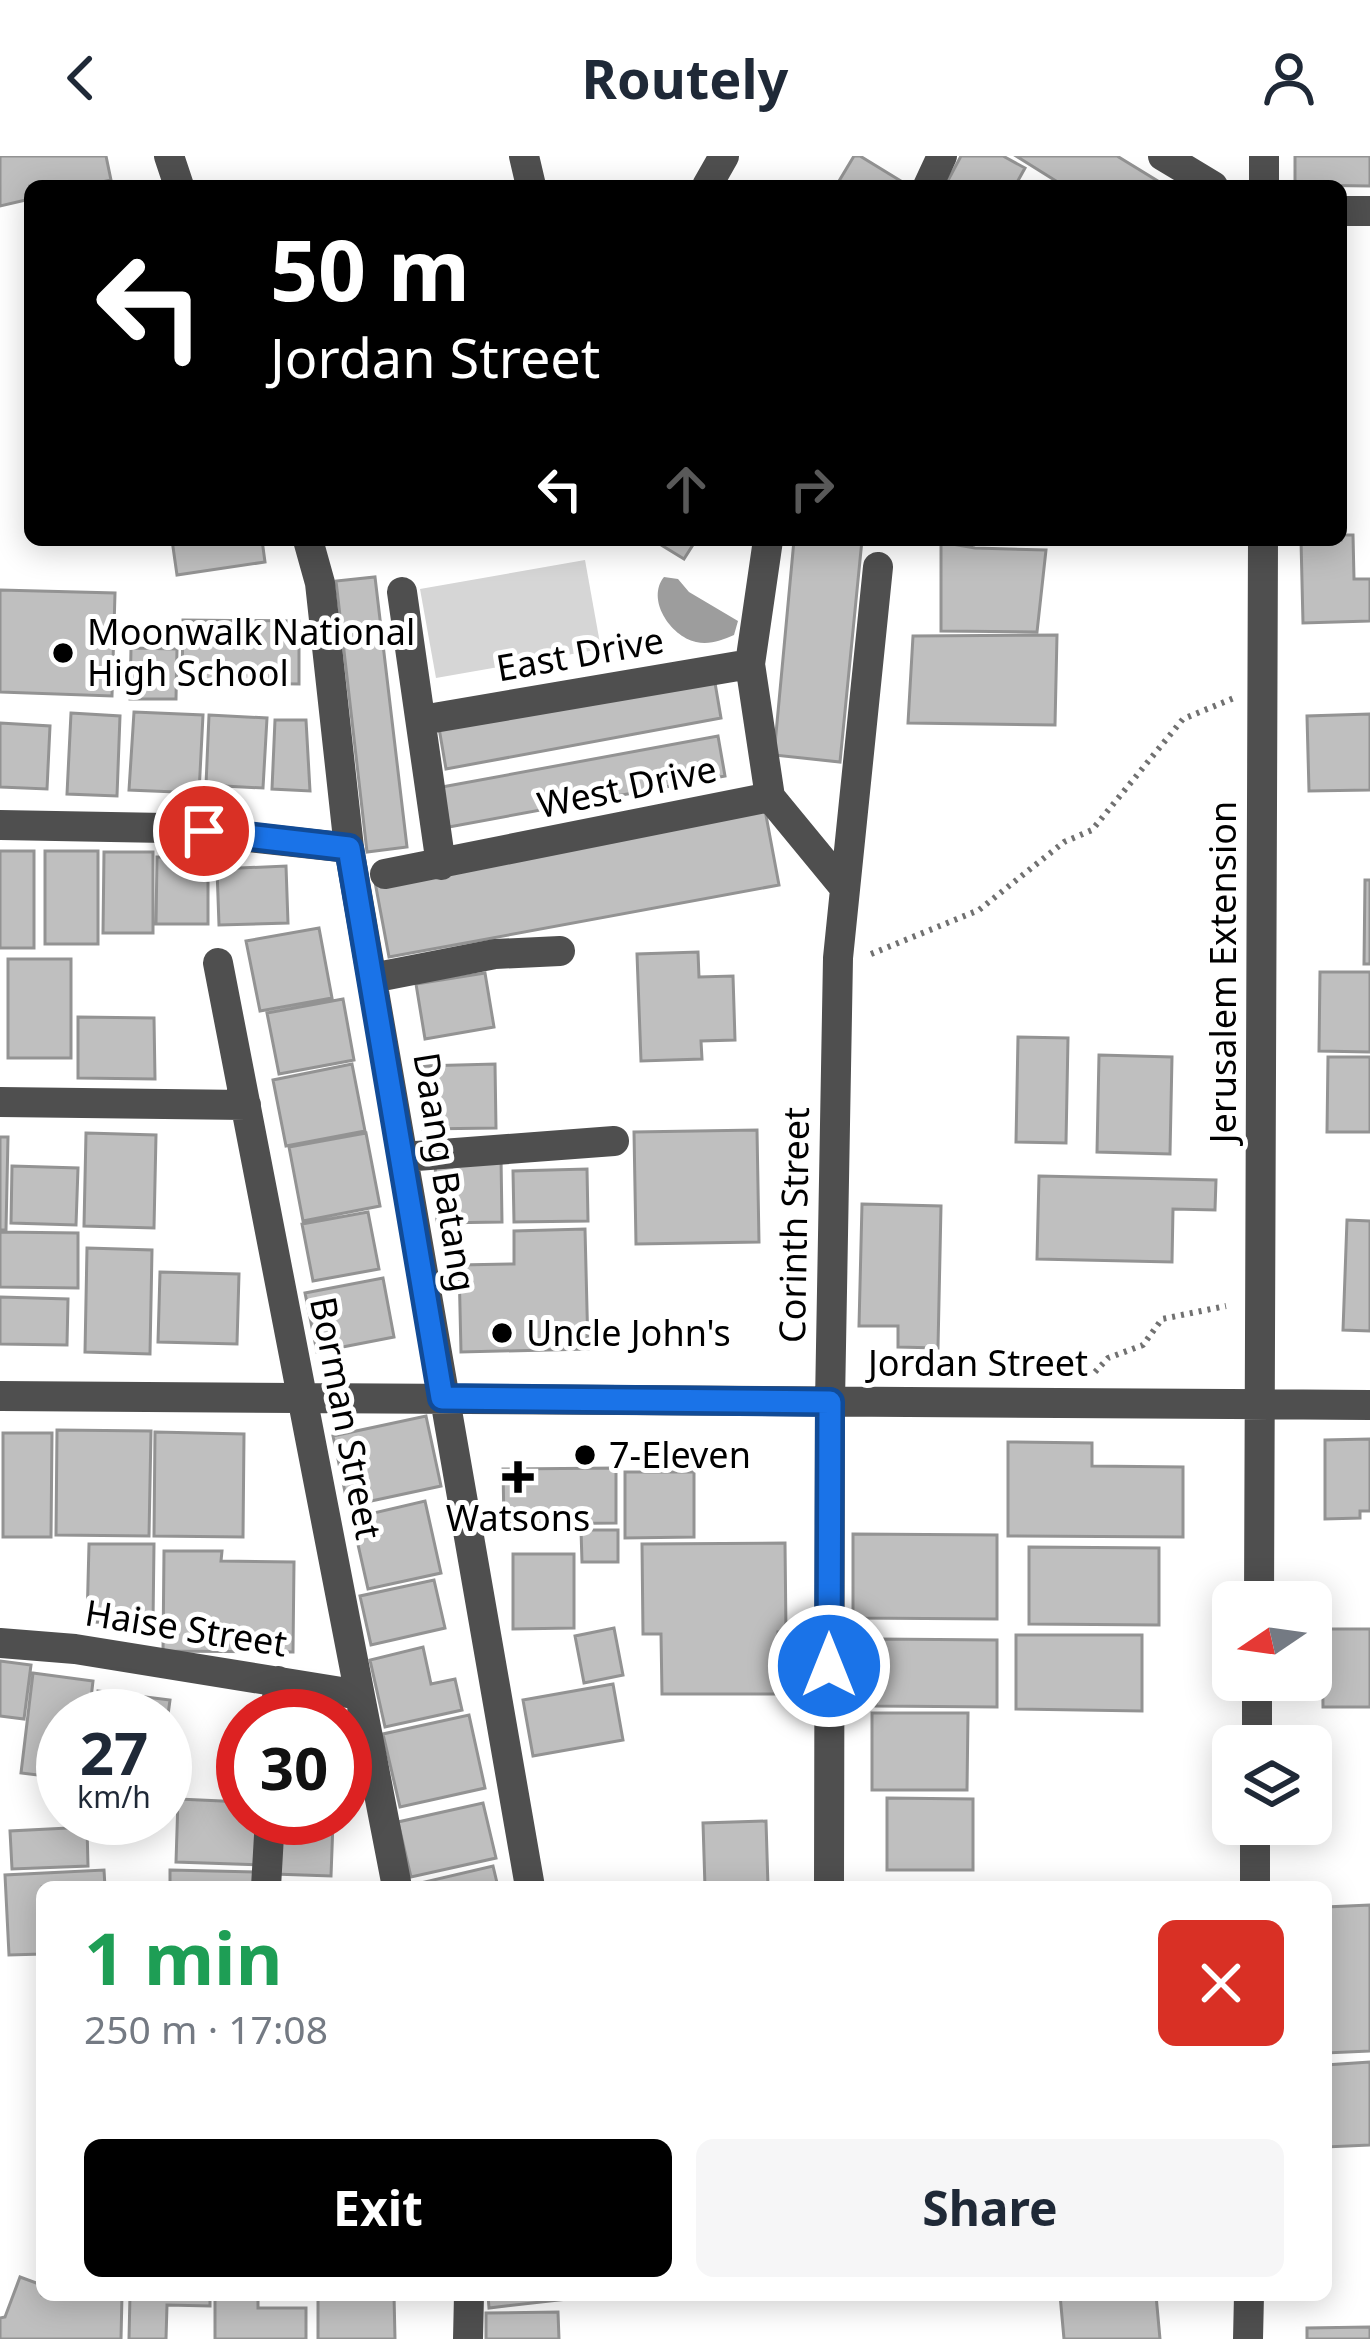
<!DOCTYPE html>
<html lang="en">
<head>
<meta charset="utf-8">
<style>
	:root { --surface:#fff; --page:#f6f6f7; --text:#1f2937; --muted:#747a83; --accent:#000 }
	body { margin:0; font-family:"Noto Sans",sans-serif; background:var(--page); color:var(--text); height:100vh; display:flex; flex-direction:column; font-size:45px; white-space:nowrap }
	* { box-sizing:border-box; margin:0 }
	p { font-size:39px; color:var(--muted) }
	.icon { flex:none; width:66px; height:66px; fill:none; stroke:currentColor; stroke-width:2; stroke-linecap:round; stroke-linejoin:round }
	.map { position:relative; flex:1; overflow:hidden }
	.panel { position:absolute; left:36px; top:1725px; width:1296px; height:420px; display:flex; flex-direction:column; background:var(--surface); border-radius:18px; box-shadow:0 6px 30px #0003 }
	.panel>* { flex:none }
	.top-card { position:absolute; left:24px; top:24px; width:1323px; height:366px; border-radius:18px; box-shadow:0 6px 30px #0003; background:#000; color:#fff; overflow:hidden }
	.needle { width:78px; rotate:257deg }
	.buttons { position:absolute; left:1212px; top:1425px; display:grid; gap:24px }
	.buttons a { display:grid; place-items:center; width:120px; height:120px; border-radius:18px; background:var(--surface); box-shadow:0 6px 30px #0003; font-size:60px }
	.speed { position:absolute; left:36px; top:1533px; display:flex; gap:24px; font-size:60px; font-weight:700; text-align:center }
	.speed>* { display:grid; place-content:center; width:156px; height:156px; border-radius:50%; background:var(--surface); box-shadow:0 6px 30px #0003; line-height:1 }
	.speed small { font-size:30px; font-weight:400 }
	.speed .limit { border:18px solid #d22; background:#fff; color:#111 }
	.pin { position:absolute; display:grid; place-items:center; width:102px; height:102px; color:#fff; margin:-51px; border:6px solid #fff; border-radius:50%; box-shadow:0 3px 12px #0007 }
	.me { position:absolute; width:132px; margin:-66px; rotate:0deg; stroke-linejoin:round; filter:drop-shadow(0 0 9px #0008) }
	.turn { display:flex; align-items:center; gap:42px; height:252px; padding:0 48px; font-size:54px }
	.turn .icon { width:156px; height:156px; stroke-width:2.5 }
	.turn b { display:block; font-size:84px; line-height:102px }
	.lanes { display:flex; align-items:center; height:114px; padding:0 48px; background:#0003; justify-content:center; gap:60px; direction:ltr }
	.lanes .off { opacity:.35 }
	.round { display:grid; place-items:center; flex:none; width:126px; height:126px; border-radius:18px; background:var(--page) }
	.head { display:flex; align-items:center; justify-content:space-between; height:204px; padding:0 48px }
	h1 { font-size:72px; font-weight:700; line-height:90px; color:#1e9e55 }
	.button { display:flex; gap:24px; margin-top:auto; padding:24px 48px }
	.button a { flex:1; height:138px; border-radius:18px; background:var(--accent); color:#fff; font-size:48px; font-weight:700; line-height:138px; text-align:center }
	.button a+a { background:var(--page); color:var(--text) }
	header { display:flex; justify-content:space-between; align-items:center; height:156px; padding:0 48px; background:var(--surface); font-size:54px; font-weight:700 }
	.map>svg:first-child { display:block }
</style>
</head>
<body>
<header><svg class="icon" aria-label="back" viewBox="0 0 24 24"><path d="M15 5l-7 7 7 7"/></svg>Routely<svg class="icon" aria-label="person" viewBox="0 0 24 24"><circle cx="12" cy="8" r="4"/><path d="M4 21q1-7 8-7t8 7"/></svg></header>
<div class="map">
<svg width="1370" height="2183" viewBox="0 0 1370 2183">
	<rect width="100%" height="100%" fill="#fff"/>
	<!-- green -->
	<path fill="#d6d6d6" d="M585,404L601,493L436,522L420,433Z"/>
	<!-- water -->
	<path fill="#9d9d9d" d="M664,421L678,423L689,436L738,465L734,479C722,484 710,489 696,486C670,480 646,443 664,421Z"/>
	<!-- building -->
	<path fill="#bfbfbf" stroke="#939393" stroke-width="3" d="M0,0H106L111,24L84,30H30V43L0,50Z
		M854,0H860L909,30H836Z
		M961,0H1003L1025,12L1015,30H945Z
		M1016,0H1117L1166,30H1064Z
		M1295,0H1370V30L1295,29Z
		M1341,379H1353L1354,423H1370V465L1303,467L1301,384H1341Z
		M172,384H262L265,406L177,419Z
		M653,384H696L684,403Z
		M794,384H862L840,606L774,599Z
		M941,386L975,392L1046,394L1037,476L941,475Z
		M375,421L407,691L367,696L336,425Z
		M0,434L115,437L112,540L0,536Z
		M183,464L299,465V528L182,527Z
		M1057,479L1055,569L908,567L913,480Z
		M131,492L177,493L176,543H130Z
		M714,521L721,562L446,613L439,572Z
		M134,556L203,559L199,637L129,634Z
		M71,557L120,560L117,640L67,638Z
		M1370,558V634L1309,635L1307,560Z
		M209,559L267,562L263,632L206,629Z
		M275,564H306L310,635L272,633Z
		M0,567L50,570L47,633L0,631Z
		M718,580L725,620L449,671L442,631Z
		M765,654L779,729L389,801L375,726Z
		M0,695H34V792H0Z
		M45,695H98V788H45Z
		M104,696H153V777H103Z
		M157,701H208V768H156Z
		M286,710L288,767L219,769L217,713Z
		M1365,724H1370V808H1364Z
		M319,772L332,842L260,855L246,785Z
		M698,796L699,821L733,820L735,884L701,885L702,903L641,905L637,798Z
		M8,803H71V902H8Z
		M1320,816H1370V896L1319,895Z
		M485,817L494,871L425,883L416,828Z
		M343,843L354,904L279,918L267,857Z
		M78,861L154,862L155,923L78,922Z
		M1018,881L1068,882L1066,987L1016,986Z
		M1099,899L1172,901L1170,998L1097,996Z
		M1328,901H1370V976H1327Z
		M352,908L365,975L286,990L273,924Z
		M495,908L496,972L423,973L422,910Z
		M757,974L759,1086L636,1088L634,976Z
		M86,977L156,979L154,1072L84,1070Z
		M366,977L380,1050L303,1065L289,991Z
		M0,981H8L6,1074H0Z
		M501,1001L502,1066L437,1067L435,1002Z
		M12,1010L78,1012L76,1069L11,1067Z
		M587,1013L588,1065L514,1066L513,1015Z
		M1039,1020L1216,1024L1215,1054L1173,1053L1172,1106L1037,1103Z
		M862,1048L941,1050L938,1192L898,1191V1170H859Z
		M368,1056L379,1113L313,1125L302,1068Z
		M1347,1064L1370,1065V1175L1343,1174Z
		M585,1073L588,1193L461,1196L459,1109L514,1108V1075Z
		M0,1076L78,1077V1132L0,1131Z
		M87,1092L152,1094L150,1198L85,1196Z
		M160,1116L239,1118L237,1188L158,1186Z
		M383,1122L394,1181L317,1196L305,1137Z
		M0,1141L68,1143L67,1189L0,1188Z
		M426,1260L441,1330L348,1350L333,1280Z
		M57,1274L151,1275L149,1380L56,1379Z
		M155,1276L244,1278L243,1381L154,1380Z
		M3,1277H52L51,1381H3Z
		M1370,1283V1355H1360V1362L1325,1363V1284Z
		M1008,1286L1092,1287V1310L1183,1311V1381L1008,1380Z
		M616,1312V1367L504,1368L503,1313Z
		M625,1316H694V1381L625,1382Z
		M425,1345L441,1417L368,1433L352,1362Z
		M581,1374H618V1406H582Z
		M853,1378L997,1379V1463L853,1462Z
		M785,1387L786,1476H778L779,1538H662L661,1478H643L642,1388Z
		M89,1388H154L153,1467L87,1466Z
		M1029,1391L1159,1392V1469L1029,1468Z
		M164,1395H222L221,1405L294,1406L293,1496L163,1495Z
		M513,1398H574V1472L513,1473Z
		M434,1424L445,1472L371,1489L360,1440Z
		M614,1472L623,1519L584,1527L575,1480Z
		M1322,1473H1370V1551H1323Z
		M1016,1479H1142V1555L1016,1553Z
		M876,1483L997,1484V1551L876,1550Z
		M423,1491L431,1528L455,1523L462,1554L385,1571L370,1504Z
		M0,1505L31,1509L24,1563L0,1560Z
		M33,1517L93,1525L89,1560H63V1622L21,1617Z
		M613,1528L623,1584L533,1600L523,1544Z
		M98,1535L170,1544L165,1581V1560H95Z
		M872,1557H968L967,1634H872Z
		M469,1559L485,1632L400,1651L383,1578Z
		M887,1642L973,1643V1714H887Z
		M178,1643L243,1646V1662H266L264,1709L176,1706Z
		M483,1647L496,1702L411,1721L398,1666Z
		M276,1663L333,1666L331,1720L274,1718Z
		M766,1665L768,1731H705L703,1667Z
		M87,1671L88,1710L12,1713L10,1675Z
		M493,1710L498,1731H417L416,1728Z
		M104,1714L105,1731H42V1798L9,1799L5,1719Z
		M170,1714L259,1716L258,1731H170Z
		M1370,1749V1895L1326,1897V1751Z
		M1370,1906V1989L1326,1991V1909Z
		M20,2121L42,2129V2139H122L121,2183H0V2162L5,2161Z
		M130,2139H210V2150L167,2149L166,2183H129Z
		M215,2139H258V2152H306V2183H215Z
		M394,2139L395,2183H318V2140Z
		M488,2139H567L568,2143L489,2152Z
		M1060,2139H1156L1160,2183H1064Z
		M558,2156L559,2183H486V2157Z
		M1370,2171V2183H1307V2172Z"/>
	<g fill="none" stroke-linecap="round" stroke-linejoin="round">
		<!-- path -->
		<path stroke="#717171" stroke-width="6" stroke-dasharray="3 6" stroke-linecap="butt" d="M871,798L979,754L1064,686L1092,674L1183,563L1234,542
			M1095,1216L1108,1202L1143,1189L1162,1163L1226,1150"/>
		<!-- minor -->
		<path stroke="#4f4f4f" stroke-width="30" d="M169,0L179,30
			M524,0L531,30
			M1163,0L1213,30
			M1264,0V30
			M707,30L724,0
			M928,30L942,0
			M1341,55H1370
			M308,384L320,427L349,692L530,1731
			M768,384L750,508L770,641
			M402,436L441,709
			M422,564L750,508
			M770,641L844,731
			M0,669L166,672L349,692
			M385,718L770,641
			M218,807L397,1731
			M372,822L495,798L560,795
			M0,946L246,949
			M403,1001L614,985
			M0,1240L1370,1249
			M1259,1446L1263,384
			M0,1487L75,1493L360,1539
			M276,1560L278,1525
			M1257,1590V1524
			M266,1731L270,1662
			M829,1731L830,1246L838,802L878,411
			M1255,1731V1668
			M468,2183L469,2139
			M1248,2183L1249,2139"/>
	</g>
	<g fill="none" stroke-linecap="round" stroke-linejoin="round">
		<defs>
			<path id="route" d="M204,675L349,692L442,1242L830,1246L829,1510"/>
		</defs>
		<!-- route casing -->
		<use href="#route" stroke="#114b97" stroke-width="30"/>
		<!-- route -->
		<use href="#route" stroke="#1a73e8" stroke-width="21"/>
	</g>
	<!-- markers -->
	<g fill="#000" stroke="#fff" stroke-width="4.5">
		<circle cx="63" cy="497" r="12"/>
		<circle cx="502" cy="1177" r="12"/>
		<circle cx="585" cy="1299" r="12"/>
		<path d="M512 1303h12v12h12v12h-12v12h-12v-12h-12v-12h12z"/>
	</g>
	<g text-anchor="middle" stroke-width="10" stroke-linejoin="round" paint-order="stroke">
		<!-- poi labels -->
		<g font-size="36" fill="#000" stroke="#fff" text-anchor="start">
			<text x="87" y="489">Moonwalk National<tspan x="87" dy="41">High School</tspan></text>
			<text x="526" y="1190">Uncle John's</text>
			<text x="609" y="1312">7-Eleven</text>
			<text x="518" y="1375" text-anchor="middle">Watsons</text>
		</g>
		<!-- street labels -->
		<g font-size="36" fill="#000" stroke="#fff">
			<text transform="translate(580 498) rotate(-10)" y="13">East Drive</text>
			<text transform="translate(627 631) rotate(-12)" y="13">West Drive</text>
			<text transform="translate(1223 816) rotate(-90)" y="13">Jerusalem Extension</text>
			<text transform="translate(445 1016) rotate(81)" y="13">Daang Batang</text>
			<text transform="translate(794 1069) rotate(-89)" y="13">Corinth Street</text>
			<text x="978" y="1220">Jordan Street</text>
			<text transform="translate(346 1262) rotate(79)" y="13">Borman Street</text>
			<text transform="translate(186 1472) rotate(9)" y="13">Haise Street</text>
		</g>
	</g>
</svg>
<div class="buttons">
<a><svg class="needle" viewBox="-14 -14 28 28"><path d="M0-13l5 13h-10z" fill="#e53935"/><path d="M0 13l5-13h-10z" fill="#747a83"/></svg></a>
<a><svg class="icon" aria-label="layers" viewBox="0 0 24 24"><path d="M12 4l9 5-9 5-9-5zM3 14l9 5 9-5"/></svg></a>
</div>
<div class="speed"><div>27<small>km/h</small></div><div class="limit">30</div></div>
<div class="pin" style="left:204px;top:675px;background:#d93025"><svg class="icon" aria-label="arrive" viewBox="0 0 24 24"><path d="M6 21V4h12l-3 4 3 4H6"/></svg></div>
<svg class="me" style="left:829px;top:1510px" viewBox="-20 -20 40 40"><circle r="17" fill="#1a73e8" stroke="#fff" stroke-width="3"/><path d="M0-11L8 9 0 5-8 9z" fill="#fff"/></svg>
<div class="top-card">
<div class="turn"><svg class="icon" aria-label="left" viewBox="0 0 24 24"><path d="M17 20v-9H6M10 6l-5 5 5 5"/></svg><div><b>50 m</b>Jordan Street</div></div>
<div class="lanes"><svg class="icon" aria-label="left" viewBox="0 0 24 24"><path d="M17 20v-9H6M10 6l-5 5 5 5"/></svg><svg class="icon off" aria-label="ahead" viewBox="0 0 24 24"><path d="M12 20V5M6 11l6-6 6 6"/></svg><svg class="icon off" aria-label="right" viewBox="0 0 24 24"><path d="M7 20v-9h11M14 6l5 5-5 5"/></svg></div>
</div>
<section class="panel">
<div class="head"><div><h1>1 min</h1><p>250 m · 17:08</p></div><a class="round" style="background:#d93025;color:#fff"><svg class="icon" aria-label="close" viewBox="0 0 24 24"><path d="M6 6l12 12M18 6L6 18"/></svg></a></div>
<div class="button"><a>Exit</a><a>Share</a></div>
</section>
</div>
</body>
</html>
